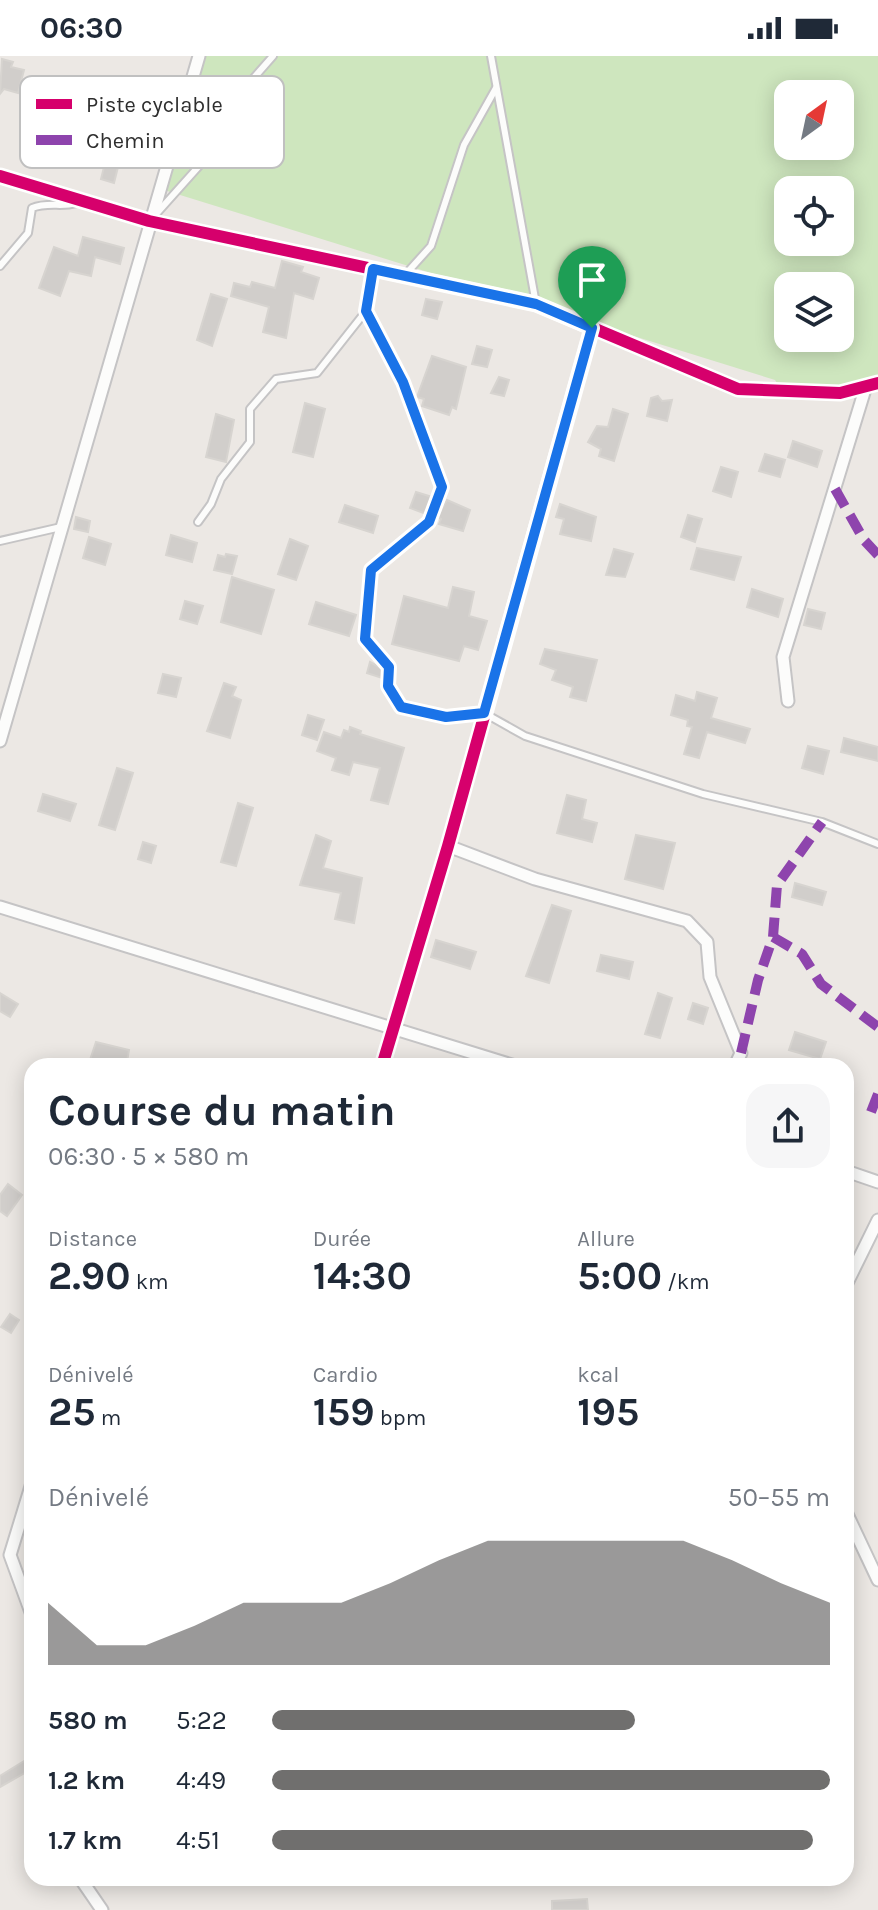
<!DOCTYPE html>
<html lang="fr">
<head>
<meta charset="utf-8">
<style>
  body { margin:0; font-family:Karla,sans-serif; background:#f6f6f7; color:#1f2937; height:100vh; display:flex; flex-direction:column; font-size:30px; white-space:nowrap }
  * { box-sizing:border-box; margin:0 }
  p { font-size:26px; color:#747a83 }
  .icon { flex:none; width:44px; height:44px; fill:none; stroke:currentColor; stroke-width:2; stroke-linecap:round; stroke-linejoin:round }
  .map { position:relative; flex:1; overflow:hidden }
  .details { position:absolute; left:24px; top:1002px; width:830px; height:828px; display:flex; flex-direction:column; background:#fff; border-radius:24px; box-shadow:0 4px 20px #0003 }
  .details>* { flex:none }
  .needle { width:52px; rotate:33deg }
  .controls { position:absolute; left:774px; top:24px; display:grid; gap:16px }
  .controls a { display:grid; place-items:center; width:80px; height:80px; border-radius:16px; background:#fff; box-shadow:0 4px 20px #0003; font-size:40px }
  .pin { position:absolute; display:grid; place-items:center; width:68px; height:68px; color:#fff; margin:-82px -34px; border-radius:50% 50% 50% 0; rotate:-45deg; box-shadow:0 0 8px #0007 }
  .pin .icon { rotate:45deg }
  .round { display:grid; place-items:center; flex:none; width:84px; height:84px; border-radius:24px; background:#f6f6f7 }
  .overview { display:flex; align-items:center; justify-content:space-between; height:136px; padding:0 24px }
  h1 { font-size:44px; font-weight:700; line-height:60px }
  .metrics { display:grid; grid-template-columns:repeat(3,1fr); gap:12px; height:136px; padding:8px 24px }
  .metrics div { display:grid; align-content:center }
  .metrics b { font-size:40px; font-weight:700 }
  .metrics small { font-size:22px; font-weight:400 }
  .metrics p { font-size:22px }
  .chart { height:224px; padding:16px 24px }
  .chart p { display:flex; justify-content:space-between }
  .chart svg { width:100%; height:144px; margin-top:8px; fill:#706f6e; opacity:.7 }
  ul { padding:0 24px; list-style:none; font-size:26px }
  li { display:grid; grid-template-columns:128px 96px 1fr; align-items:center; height:60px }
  li i { height:20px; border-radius:10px; background:#706f6e }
  .status { display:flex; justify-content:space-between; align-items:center; height:56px; padding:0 40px; background:#fff; direction:ltr }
  .status svg { height:22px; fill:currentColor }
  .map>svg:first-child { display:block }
</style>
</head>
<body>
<div class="status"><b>06:30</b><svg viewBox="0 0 49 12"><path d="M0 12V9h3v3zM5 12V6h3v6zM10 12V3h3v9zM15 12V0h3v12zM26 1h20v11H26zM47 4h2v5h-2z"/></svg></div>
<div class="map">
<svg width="878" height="1854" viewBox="0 0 878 1854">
  <rect width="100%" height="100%" fill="#ece8e4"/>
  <!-- green -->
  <path fill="#cee6be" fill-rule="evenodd" d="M193 0H878V327L840 337 782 335 775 324 164 134ZM788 38H840V90H788ZM788 134H840V186H788ZM788 230H840V282H788Z"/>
  <!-- building -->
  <g fill="#d1cecb" stroke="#d7d4d0" stroke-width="2">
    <polygon points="2,3 13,6 11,11 24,14 18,37 4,33 0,38"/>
    <polygon points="105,107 118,111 114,127 101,123"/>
    <polygon points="83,181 124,192 120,208 95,201 91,220 69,215 60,240 39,232 54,191 78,200"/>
    <polygon points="282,205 303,211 301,216 319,222 313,243 294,237 286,282 263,276 269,251 231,240 234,227 250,231 252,226 275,232"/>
    <polygon points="211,238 227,243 212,290 197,284"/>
    <polygon points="426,243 442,246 437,263 422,259"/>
    <polygon points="477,290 492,294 487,311 472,308"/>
    <polygon points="432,300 466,311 456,353 452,351 449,359 422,350 424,343 417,341"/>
    <polygon points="499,321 509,324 504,340 491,337"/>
    <polygon points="658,340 662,345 672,344 667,365 647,360 651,342"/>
    <polygon points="305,347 325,353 313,401 293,396"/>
    <polygon points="613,353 628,358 614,405 599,400 601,393 588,386 597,370 608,371"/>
    <polygon points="216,358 234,364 226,406 206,401"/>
    <polygon points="793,385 822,395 817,411 788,401"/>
    <polygon points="765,398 785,404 780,421 759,415"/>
    <polygon points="721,411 738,416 731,441 713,435"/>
    <polygon points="416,436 432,441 426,458 410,452"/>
    <polygon points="447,444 470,454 463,475 439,468 441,463 437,461"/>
    <polygon points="560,448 596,461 591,485 560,478 564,463 556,461"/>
    <polygon points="345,449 378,460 373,477 339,466"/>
    <polygon points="688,459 702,463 695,486 681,481"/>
    <polygon points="76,461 90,465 88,476 74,473"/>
    <polygon points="171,479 197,487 192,506 166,499"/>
    <polygon points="89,481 111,488 105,509 83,502"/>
    <polygon points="290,483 308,490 296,524 278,518"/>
    <polygon points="697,492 741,501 734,524 691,513"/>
    <polygon points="614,493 633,498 625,521 606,519"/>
    <polygon points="226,498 237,500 232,518 214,514 218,499 225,501"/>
    <polygon points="232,521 274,534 261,578 221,566"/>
    <polygon points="453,531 474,536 469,560 487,565 478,594 464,590 459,605 392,588 404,540 448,552"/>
    <polygon points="752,533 783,543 778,561 747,551"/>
    <polygon points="185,545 203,550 197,568 180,563"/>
    <polygon points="316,546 356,559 349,580 309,568"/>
    <polygon points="808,553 825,557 821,573 804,569"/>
    <polygon points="545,593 597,604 586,645 570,641 573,631 552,624 556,614 540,608"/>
    <polygon points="370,606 383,613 382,622 367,617"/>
    <polygon points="163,618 181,622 176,641 158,637"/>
    <polygon points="224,627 236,631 232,640 241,644 230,682 207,675"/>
    <polygon points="697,636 717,642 711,662 750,673 745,687 707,676 699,702 684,698 692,671 687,670 688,664 671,659 676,639 695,645"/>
    <polygon points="308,659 324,664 317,684 302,679"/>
    <polygon points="350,671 361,675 360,678 404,692 388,748 371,744 380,712 353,706 349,719 332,714 336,702 317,695 324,676 341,682 344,674 349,676"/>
    <polygon points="844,682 878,691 878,705 841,696"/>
    <polygon points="808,690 829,695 823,718 802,712"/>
    <polygon points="117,712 133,717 115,774 99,769"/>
    <polygon points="43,738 76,748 70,765 38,755"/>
    <polygon points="567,739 586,744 582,763 597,767 592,786 557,777"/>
    <polygon points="238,747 253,752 236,810 221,806"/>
    <polygon points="316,779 331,785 323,812 362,822 354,867 335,863 341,837 300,829"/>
    <polygon points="636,779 675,787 663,833 625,823"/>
    <polygon points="143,786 156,790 151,807 138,803"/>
    <polygon points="795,827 826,836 822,849 792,841"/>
    <polygon points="552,849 571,855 549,927 526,920"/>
    <polygon points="436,884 476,896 470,913 431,901"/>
    <polygon points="601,899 633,906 629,923 597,915"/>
    <polygon points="0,937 18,948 10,961 0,955"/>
    <polygon points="658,937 672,942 660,982 645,978"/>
    <polygon points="693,947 708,952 703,968 688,963"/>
    <polygon points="795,976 826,986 820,1003 789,994"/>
    <polygon points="96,986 129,994 127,1006 109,1004 108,1009 90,1004"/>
    <polygon points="8,1128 22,1139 7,1160 0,1155 0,1139"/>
    <polygon points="10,1258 19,1264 11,1277 1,1271"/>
    <polygon points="24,1705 30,1714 0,1731 0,1720"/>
    <polygon points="587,1843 588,1854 552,1854 552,1845"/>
  </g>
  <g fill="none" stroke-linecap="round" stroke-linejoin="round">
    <defs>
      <g id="lane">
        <polyline points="491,0 536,248"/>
        <polyline points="157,157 225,81 251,25 273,0"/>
        <path d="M0 210 28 177 32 152C49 145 65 153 82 145"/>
        <polyline points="373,213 366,255 403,326 442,431 429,466 371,514 365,583 389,611 388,630 401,651 446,661 484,657 525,680 703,738 822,766 878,788"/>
        <polyline points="404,220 431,190 464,89 496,32"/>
        <polyline points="198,466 211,448 221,423 250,386 250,353 276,323 317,317 366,255"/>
        <polyline points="0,485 61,471"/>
      </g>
      <g id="street">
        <polyline points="0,120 149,165 536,248 738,333 840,337 878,327"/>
        <polyline points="788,645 783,601 866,330"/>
        <polyline points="0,685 199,0"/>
        <polyline points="448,790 535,823 687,865 707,886 710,921 741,997 735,1010"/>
        <polyline points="0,851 515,1010"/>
        <polyline points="382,1010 448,790 592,272"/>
        <polyline points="846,1115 878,1126"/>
        <polyline points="846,1229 878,1164"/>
        <polyline points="32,1427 10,1499 32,1559"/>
        <polyline points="846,1456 878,1524"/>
        <polyline points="80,1822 102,1854"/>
      </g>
    </defs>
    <!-- lane casing -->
    <use href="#lane" stroke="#c5c4c5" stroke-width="10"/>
    <!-- street casing -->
    <use href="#street" stroke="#c5c4c5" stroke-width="15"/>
    <!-- lane -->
    <use href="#lane" stroke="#fcfcfb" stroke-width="6"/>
    <!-- street -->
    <use href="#street" stroke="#fcfcfb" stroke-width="11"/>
    <!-- quiet -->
    <g stroke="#8e44ad" stroke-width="10" stroke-dasharray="20 10" stroke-linecap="butt">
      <polyline points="835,433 864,484 878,499"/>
      <polyline points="773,881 802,898 821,928 878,971"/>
      <polyline points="741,997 758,924 773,881 777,829 822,766"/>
      <polyline points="871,1056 878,1038"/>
    </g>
    <defs>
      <g id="cycleway">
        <polyline points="0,120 149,165 536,248 738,333 840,337 878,327"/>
        <polyline points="382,1010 448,790 592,272"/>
      </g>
    </defs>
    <!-- cycleway casing -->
    <use href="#cycleway" stroke="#fff" stroke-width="17"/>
    <!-- cycleway -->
    <use href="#cycleway" stroke="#d6006c" stroke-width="12"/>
  </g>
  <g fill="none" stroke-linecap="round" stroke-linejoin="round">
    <defs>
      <polygon id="route" points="373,213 536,248 592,272 484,657 446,661 401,651 388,630 389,611 365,583 371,514 429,466 442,431 403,326 366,255"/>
    </defs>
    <!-- route casing -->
    <use href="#route" stroke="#fff" stroke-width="16"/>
    <!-- route -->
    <use href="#route" stroke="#1a73e8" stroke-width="10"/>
  </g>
  <!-- legend -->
  <rect x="20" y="20" width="264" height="92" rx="12" fill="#fff" stroke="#c0c0c0" stroke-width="2"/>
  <rect x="36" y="43" width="36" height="10" fill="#d6006c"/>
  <rect x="36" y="79" width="36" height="10" fill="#8e44ad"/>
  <g font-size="22" fill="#2e2e2e">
    <text x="86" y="56">Piste cyclable</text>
    <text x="86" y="92">Chemin</text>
  </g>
</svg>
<div class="controls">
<a><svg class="needle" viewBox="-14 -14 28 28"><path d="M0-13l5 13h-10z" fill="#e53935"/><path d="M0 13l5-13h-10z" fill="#747a83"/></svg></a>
<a><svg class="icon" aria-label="locate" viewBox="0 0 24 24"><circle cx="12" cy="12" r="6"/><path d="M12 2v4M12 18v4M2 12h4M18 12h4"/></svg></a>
<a><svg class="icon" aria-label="layers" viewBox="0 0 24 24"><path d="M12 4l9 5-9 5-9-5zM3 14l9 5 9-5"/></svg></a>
</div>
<div class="pin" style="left:592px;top:272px;background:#1e9e55"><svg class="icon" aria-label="arrive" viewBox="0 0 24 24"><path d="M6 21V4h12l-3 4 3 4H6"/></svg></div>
<section class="details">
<div class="overview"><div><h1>Course du matin</h1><p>06:30 · 5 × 580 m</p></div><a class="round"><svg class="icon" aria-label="share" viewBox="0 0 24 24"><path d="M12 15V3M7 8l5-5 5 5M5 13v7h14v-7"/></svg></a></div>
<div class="metrics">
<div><p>Distance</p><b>2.90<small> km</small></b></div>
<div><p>Durée</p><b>14:30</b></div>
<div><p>Allure</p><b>5:00<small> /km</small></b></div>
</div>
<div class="metrics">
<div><p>Dénivelé</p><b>25<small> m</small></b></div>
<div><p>Cardio</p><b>159<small> bpm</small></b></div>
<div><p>kcal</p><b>195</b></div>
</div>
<div class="chart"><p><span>Dénivelé</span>50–55 m</p>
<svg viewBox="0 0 160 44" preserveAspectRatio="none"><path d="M0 44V25L10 38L20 38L30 32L40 25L50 25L60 25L70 19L80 12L90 6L100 6L110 6L120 6L130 6L140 12L150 19L160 25V44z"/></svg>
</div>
<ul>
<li><b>580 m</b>5:22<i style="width:65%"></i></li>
<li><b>1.2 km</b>4:49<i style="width:100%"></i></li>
<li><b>1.7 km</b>4:51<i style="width:97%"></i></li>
</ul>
</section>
</div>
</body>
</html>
